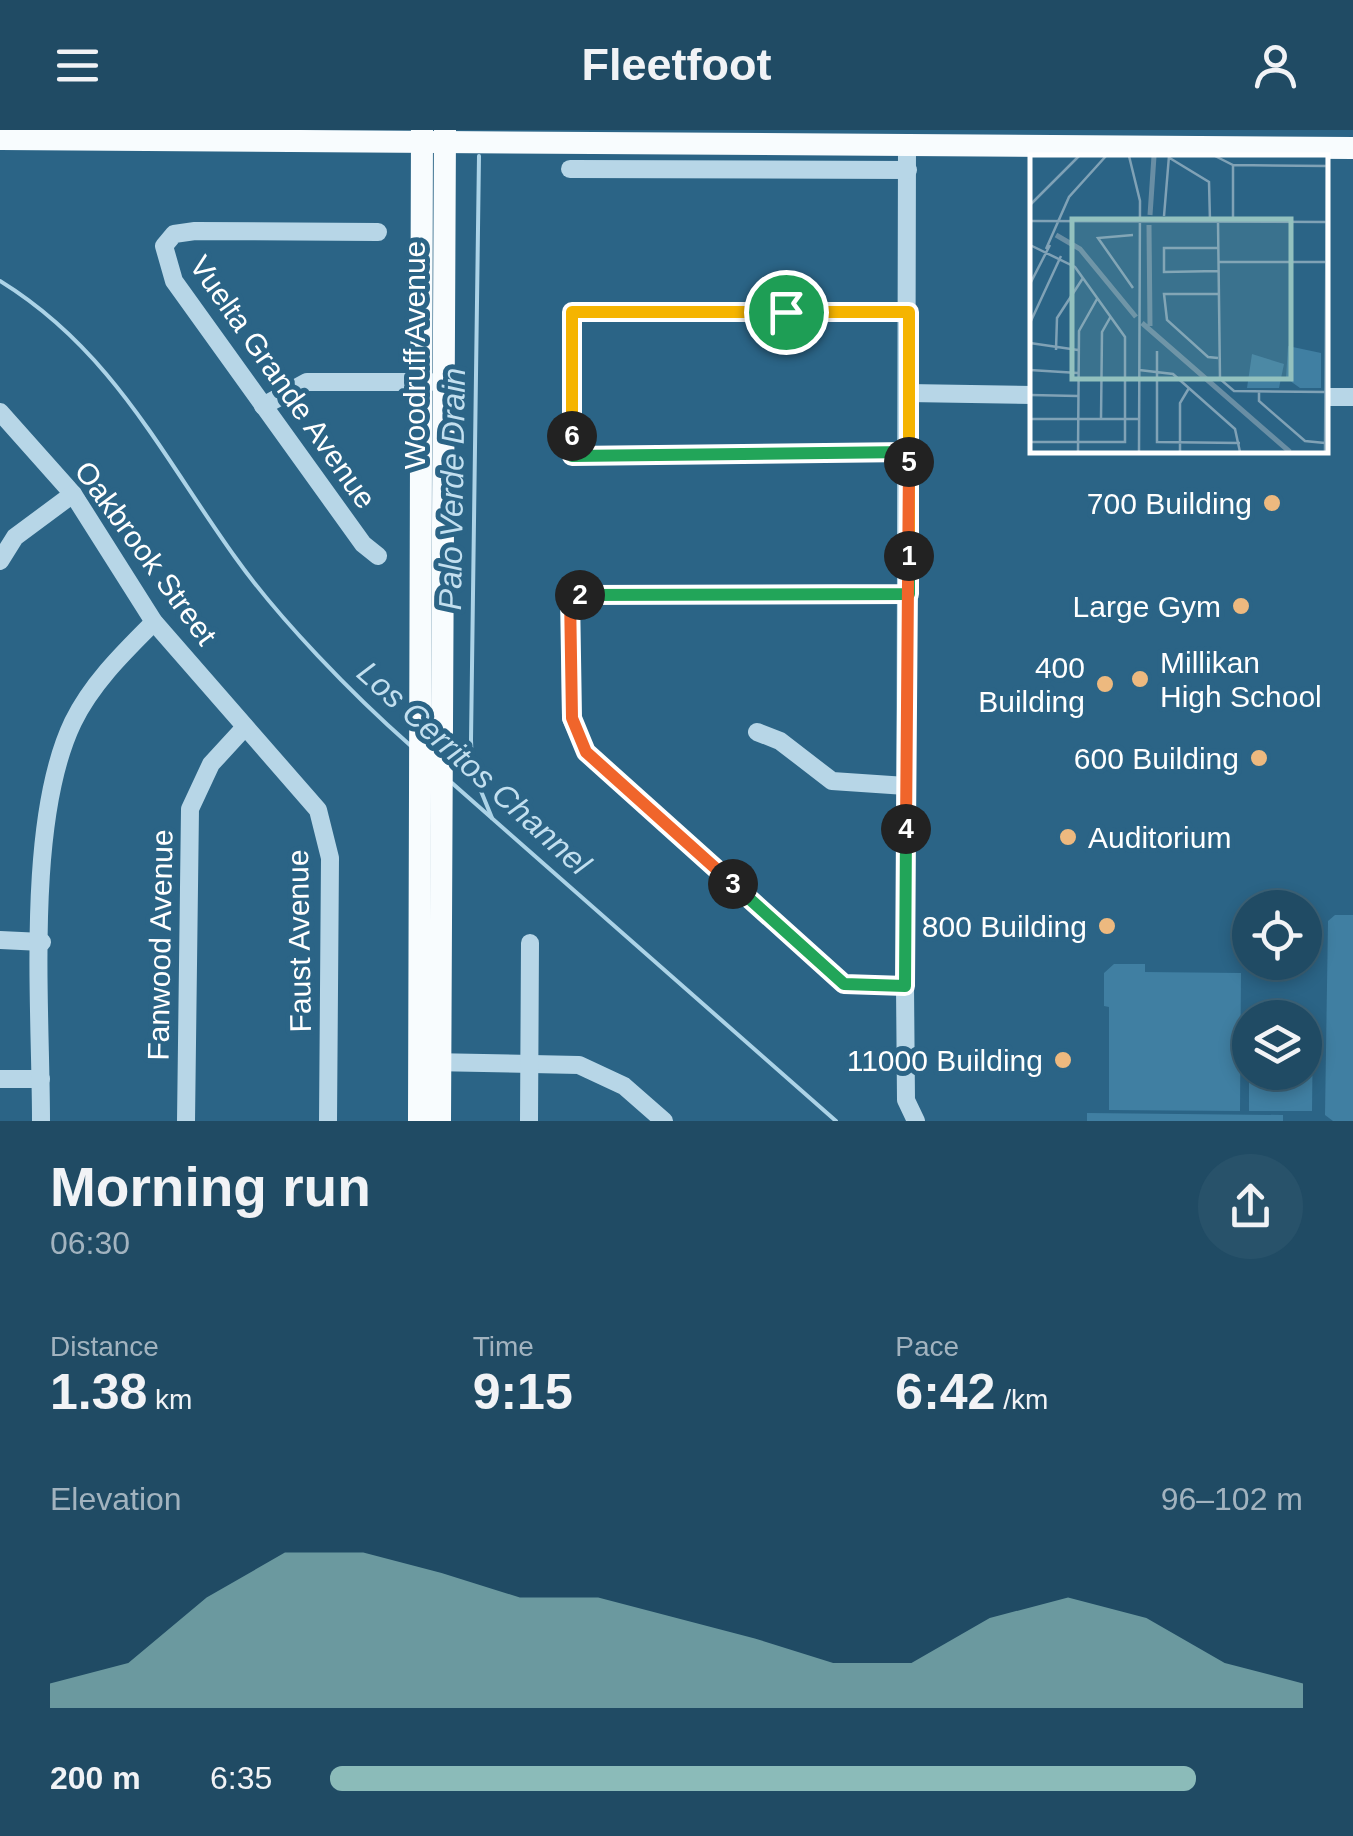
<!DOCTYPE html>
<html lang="en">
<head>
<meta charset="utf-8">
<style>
  body { margin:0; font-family:Helvetica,sans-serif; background:#28526a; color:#f1f3f6; height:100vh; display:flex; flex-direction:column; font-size:38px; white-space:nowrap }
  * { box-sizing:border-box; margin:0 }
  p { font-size:32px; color:#a2b3bf }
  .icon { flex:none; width:55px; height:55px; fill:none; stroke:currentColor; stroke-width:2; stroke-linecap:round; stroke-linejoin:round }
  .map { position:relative; height:991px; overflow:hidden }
  .sheet { display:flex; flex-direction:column; background:#204b64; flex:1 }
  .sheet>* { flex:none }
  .tools { position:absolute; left:1232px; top:760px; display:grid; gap:20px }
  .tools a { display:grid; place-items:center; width:90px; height:90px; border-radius:50%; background:#204b64; box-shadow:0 5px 15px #0003,0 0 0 2px #3d6378; font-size:50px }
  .pin { position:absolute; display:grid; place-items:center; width:85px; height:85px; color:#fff; margin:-42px; border:5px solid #fff; border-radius:50%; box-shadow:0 2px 10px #0007 }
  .km { position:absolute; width:50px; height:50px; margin:-25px; border-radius:50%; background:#222; color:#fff; font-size:28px; line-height:50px; text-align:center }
  .round { display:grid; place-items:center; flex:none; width:105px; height:105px; border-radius:52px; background:#28526a }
  .overview { display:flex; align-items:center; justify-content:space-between; height:170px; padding:0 50px }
  h1 { font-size:55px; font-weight:800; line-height:75px }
  .metrics { display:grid; grid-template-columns:repeat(3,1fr); gap:15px; height:170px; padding:10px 50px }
  .metrics div { display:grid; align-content:center }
  .metrics b { font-size:50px; font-weight:800 }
  .metrics small { font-size:28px; font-weight:400 }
  .metrics p { font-size:28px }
  .chart { height:280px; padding:20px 50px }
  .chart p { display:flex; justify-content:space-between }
  .chart svg { width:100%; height:180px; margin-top:10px; fill:#8bbbb9; opacity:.7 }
  ul { padding:0 50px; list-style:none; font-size:32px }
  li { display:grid; grid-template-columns:160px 120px 1fr; align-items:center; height:75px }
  li i { height:25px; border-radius:12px; background:#8bbbb9 }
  header { display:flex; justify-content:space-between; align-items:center; height:130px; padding:0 50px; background:#204b64; font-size:45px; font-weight:800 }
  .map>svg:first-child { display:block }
</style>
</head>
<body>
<header><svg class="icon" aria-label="menu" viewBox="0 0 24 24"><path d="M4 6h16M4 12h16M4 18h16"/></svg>Fleetfoot<svg class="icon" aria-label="person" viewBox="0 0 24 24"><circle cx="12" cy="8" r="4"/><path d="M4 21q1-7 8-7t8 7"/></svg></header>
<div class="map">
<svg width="1353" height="991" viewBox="0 0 1353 991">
  <rect width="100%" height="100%" fill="#2b6486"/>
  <!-- green -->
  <g fill="#407fa2">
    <polygon points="1335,785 1353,785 1353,991 1333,991 1325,985 1328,791"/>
    <polygon points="1114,834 1145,834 1145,842 1241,843 1240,981 1109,980 1109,877 1104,876 1104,843"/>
    <polygon points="1249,893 1250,942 1305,942 1305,893 1313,893 1312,981 1249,981"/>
    <polygon points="1087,983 1283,985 1283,991 1087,991"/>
  </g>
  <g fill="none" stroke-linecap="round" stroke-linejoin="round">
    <!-- stream -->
    <g stroke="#acd3e7" stroke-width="4">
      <polyline points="479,26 471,610 472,639 492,688"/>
      <path d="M0 151C112 220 161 324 235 427 279 489 353 565 411 616"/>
      <polyline points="452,653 836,991"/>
    </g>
    <!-- minor -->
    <g stroke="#b7d6e7" stroke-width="18">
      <polyline points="907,15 905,856 906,970 916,991"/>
      <polyline points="570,39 908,40"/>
      <polyline points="378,102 195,101 174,104 164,116 174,151 363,414 378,426"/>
      <polyline points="908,263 1033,265"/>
      <polyline points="1326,267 1353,267"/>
      <polyline points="263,276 307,252 431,252"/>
      <polyline points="0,282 73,364 154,492 318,680 330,728 328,991"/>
      <polyline points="909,322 572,326 573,182 909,182"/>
      <polyline points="0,431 15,407 73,364"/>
      <polyline points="757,602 780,611 832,651 906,656"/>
      <polyline points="0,810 42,812"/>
      <polyline points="905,856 844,854 587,623 571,588 570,465 909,465"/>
      <polyline points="430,932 579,935 624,956 664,991"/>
      <polyline points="0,949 41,949"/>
      <path d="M41 991C41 878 25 692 73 592 92 553 124 522 154 492"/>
      <polyline points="186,991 190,679 211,634 245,597"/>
      <polyline points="529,991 530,813"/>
    </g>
    <!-- major -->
    <g stroke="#f8fcfe" stroke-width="22">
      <polyline points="0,9 1353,18"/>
      <polyline points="419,991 422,0"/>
      <polyline points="440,991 445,0"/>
    </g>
  </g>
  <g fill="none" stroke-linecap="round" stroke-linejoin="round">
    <defs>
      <polyline id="split-1" points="786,182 909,182 909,426"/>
      <polyline id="split-2" points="580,465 909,464 909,426"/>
      <polyline id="split-3" points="580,465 570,465 572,588 586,622 733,754"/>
      <polyline id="split-4" points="733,754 844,854 905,856 906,699"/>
      <polyline id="split-5" points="906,699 909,332"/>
      <polyline id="split-6" points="572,306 572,326 909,322 909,332"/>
      <polyline id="split-7" points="572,306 572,182 786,182"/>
    </defs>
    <!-- split-1 casing -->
    <use href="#split-1" stroke="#fff" stroke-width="20"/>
    <!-- split-2 casing -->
    <use href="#split-2" stroke="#fff" stroke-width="20"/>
    <!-- split-3 casing -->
    <use href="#split-3" stroke="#fff" stroke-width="20"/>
    <!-- split-4 casing -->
    <use href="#split-4" stroke="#fff" stroke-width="20"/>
    <!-- split-5 casing -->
    <use href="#split-5" stroke="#fff" stroke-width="20"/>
    <!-- split-6 casing -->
    <use href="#split-6" stroke="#fff" stroke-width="20"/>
    <!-- split-7 casing -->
    <use href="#split-7" stroke="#fff" stroke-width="20"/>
    <!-- split-1 -->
    <use href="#split-1" stroke="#f5b400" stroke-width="12"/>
    <!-- split-2 -->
    <use href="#split-2" stroke="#22a559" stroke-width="12"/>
    <!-- split-3 -->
    <use href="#split-3" stroke="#f0652b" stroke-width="12"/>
    <!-- split-4 -->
    <use href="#split-4" stroke="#22a559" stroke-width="12"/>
    <!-- split-5 -->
    <use href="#split-5" stroke="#f0652b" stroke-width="12"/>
    <!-- split-6 -->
    <use href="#split-6" stroke="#22a559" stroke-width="12"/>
    <!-- split-7 -->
    <use href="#split-7" stroke="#f5b400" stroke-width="12"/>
  </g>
  <!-- markers -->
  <g fill="#edb97f" stroke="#2b6486" stroke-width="4">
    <circle cx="1272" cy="373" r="10"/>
    <circle cx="1241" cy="476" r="10"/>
    <circle cx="1140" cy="549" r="10"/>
    <circle cx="1105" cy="554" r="10"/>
    <circle cx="1259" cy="628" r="10"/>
    <circle cx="1068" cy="707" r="10"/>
    <circle cx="1107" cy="796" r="10"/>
    <circle cx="1063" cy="930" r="10"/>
  </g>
  <g text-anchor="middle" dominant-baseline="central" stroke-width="10" stroke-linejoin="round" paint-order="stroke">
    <!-- street labels -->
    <g font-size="30" fill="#fff" stroke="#2b6486">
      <text transform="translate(414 225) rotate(-90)">Woodruff Avenue</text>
      <text transform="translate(283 252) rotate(55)">Vuelta Grande Avenue</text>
      <text transform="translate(146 423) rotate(54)">Oakbrook Street</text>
      <text transform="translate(299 811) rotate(-91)">Faust Avenue</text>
      <text transform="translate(160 815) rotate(-89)">Fanwood Avenue</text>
    </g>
    <!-- poi labels -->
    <g font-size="30" fill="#fff" stroke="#2b6486" text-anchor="end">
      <text x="1252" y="373">700 Building</text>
      <text x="1221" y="476">Large Gym</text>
      <text x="1160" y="532" text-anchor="start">Millikan<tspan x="1160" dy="34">High School</tspan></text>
      <text x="1085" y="537">400<tspan x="1085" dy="34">Building</tspan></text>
      <text x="1239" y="628">600 Building</text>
      <text x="1088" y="707" text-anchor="start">Auditorium</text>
      <text x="1087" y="796">800 Building</text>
      <text x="1043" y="930">11000 Building</text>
    </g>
    <!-- water labels -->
    <g font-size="32" font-style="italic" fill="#c2dfef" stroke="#2b6486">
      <text transform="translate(452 359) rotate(-89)">Palo Verde Drain</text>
      <text transform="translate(474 638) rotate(42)">Los Cerritos Channel</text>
    </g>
  </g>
  <!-- overview -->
  <g transform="translate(1030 25)">
    <rect width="298" height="298" fill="#2b6486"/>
    <path d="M258 191 291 198V233H270L256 223ZM222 199 254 209 249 233H217Z" fill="#407fa2"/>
    <path fill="none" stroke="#698ea4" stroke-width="5" d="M120 60 124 1M119 70 120 171M26 80 50 94 106 162M112 168 260 297"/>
    <path fill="none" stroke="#80a2b6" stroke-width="2.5" d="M99 1 110 46 109 297M185 1 203 10 298 11M138 2 179 27 180 66M0 50 49 1M134 61 139 1M203 62V10M0 66 298 67M188 66 190 224 204 236 297 237M103 80 68 83 103 133M0 90 45 112 95 182V287H0M16 94 39 42 76 1M189 107H296M189 116 134 117V93H189M0 129 20 90M0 168 31 101M0 188 48 195M26 195 27 163 53 123M127 196V287L210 288M188 203 178 202 137 165 134 139H189M0 215 48 218M109 215 143 219 205 274 210 297M229 237V246L275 286 295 288M0 240 48 241M0 264H110M71 264 72 177 81 161M48 297 49 176 67 144M150 297V248L159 233M295 297 297 1"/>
    <path fill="#93c1be" fill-opacity="0.15" stroke="#93c1be" stroke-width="5" d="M42 64H261V224H42Z"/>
    <rect width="298" height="298" fill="none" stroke="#fff" stroke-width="5"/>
  </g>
</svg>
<div class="tools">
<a><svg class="icon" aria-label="locate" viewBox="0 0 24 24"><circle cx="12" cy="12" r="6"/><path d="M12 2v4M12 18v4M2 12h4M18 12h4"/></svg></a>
<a><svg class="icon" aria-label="layers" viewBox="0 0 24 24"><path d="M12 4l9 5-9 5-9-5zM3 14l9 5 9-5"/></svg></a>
</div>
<div class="pin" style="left:786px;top:182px;background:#1e9e55"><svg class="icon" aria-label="arrive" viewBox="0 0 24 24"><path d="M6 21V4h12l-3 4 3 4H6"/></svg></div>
<b class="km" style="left:909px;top:426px">1</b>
<b class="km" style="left:580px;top:465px">2</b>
<b class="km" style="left:733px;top:754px">3</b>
<b class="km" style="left:906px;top:699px">4</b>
<b class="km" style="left:909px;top:332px">5</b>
<b class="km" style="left:572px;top:306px">6</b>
</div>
<section class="sheet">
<div class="overview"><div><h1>Morning run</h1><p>06:30</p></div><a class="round"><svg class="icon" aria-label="share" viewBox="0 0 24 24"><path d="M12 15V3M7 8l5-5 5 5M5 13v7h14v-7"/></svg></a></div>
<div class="metrics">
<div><p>Distance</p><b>1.38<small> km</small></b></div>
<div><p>Time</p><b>9:15</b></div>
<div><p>Pace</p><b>6:42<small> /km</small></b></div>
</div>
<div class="chart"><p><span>Elevation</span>96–102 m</p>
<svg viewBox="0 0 160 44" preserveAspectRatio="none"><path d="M0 44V38L10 33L20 17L30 6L40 6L50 11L60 17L70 17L80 22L90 27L100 33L110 33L120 22L130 17L140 22L150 33L160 38V44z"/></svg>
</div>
<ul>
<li><b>200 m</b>6:35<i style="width:89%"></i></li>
</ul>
</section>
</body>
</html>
